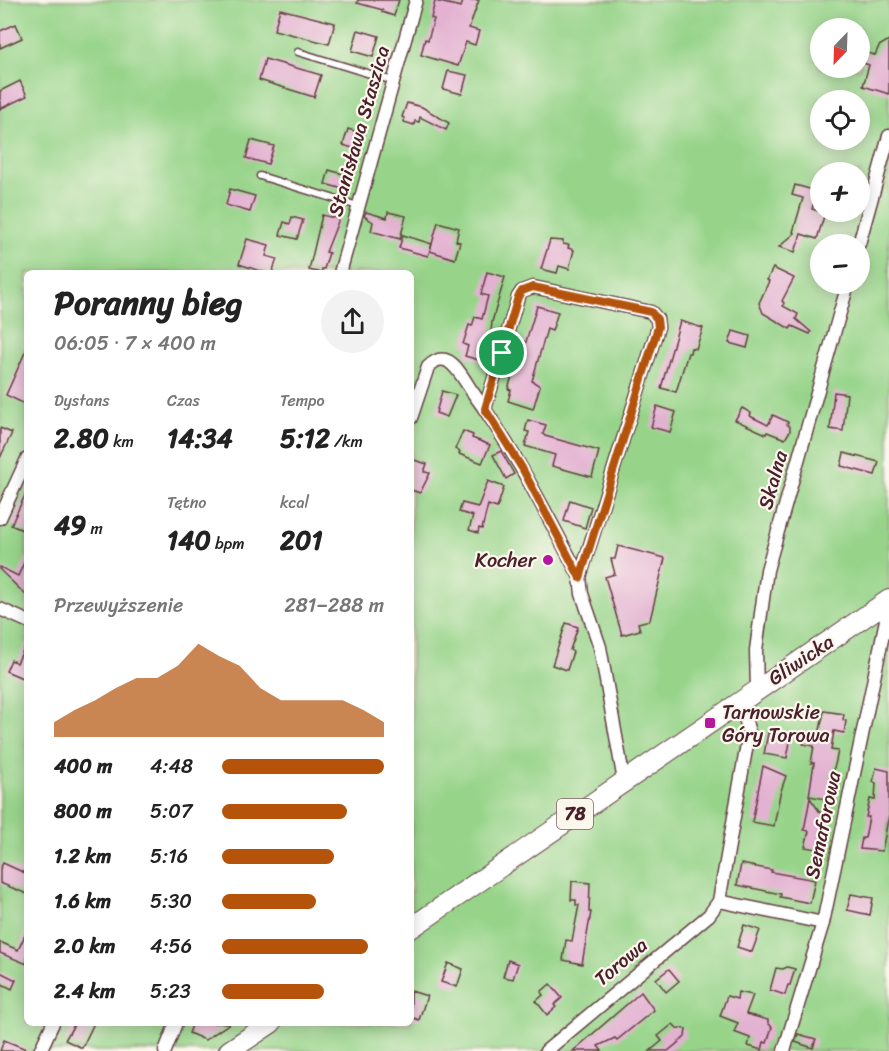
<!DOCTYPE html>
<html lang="pl">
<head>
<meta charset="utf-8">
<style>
  body { margin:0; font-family:Sriracha,sans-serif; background:#f2f2f2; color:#222; height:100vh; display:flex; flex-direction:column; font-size:22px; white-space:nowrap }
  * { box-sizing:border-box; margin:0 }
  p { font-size:20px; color:#767676 }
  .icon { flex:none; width:33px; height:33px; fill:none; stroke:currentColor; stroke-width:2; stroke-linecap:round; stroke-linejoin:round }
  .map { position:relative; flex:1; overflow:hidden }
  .details { position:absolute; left:24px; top:270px; width:390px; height:756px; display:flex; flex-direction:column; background:#fff; border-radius:9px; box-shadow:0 3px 15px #0003 }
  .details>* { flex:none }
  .needle { width:39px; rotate:203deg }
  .controls { position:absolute; left:810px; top:18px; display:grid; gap:12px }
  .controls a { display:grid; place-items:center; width:60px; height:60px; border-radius:50%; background:#fff; box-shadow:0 3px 15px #0003; font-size:30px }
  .pin { position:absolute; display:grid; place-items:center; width:51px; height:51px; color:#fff; margin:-26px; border:3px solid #fff; border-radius:50%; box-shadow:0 2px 6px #0007 }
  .round { display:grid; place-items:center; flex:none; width:63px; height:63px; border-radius:32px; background:#f2f2f2 }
  .summary { display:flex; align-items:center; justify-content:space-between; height:102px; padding:0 30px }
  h1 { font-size:33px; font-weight:700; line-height:45px }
  .metrics { display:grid; grid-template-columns:repeat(3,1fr); gap:9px; height:102px; padding:6px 30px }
  .metrics div { display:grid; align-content:center }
  .metrics b { font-size:26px; font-weight:700 }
  .metrics small { font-size:16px; font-weight:400 }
  .metrics p { font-size:16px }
  .chart { height:168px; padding:12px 30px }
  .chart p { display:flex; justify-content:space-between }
  .chart svg { width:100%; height:108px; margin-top:6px; fill:#b45309; opacity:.7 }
  ul { padding:0 30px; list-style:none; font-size:20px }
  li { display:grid; grid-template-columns:96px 72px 1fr; align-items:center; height:45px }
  li i { height:15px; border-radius:8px; background:#b45309 }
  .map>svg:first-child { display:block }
</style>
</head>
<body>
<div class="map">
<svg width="889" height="1051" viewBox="0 0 889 1051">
  <rect width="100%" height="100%" fill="#fbf7ec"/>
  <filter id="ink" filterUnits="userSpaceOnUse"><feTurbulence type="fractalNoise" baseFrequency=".0167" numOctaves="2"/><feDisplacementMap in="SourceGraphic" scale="12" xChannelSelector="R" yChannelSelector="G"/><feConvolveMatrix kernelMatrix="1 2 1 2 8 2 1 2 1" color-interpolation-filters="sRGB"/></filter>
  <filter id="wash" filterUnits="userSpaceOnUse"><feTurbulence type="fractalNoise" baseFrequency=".008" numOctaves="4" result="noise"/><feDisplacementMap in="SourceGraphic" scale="24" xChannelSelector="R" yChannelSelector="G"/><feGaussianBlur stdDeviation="1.35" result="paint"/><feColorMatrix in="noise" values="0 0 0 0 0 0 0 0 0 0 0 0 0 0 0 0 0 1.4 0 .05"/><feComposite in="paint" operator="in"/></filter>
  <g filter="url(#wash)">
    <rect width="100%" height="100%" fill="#f6e5ce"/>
    <!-- green -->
    <path fill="#97d48a" stroke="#707a5a" stroke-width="1.5" fill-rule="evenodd" d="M0 0H889V1051H0ZM820 28H860V68H820ZM820 100H860V140H820ZM820 172H860V212H820ZM820 244H860V284H820ZM27 273H411V1023H27Z"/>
    <g id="blocks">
      <!-- building -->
      <g fill="#e3b1d1">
        <polygon points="358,0 399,0 394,16 382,12 383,10 357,3"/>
        <polygon points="466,0 479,0 469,28 479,31 475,45 466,42 458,66 421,55 425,39 428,40 434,19 431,18 435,1 461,7 463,1"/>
        <polygon points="280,9 335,23 329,44 274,30"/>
        <polygon points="16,24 22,38 0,48 0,31"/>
        <polygon points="358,30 379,36 373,57 352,51"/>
        <polygon points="889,40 889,94 863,86 869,65 863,63 867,53 875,55 879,46"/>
        <polygon points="265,59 321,75 314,97 259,80"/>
        <polygon points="448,71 467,75 462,94 443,89"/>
        <polygon points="20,81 27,96 0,109 0,91"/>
        <polygon points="407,103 422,107 449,123 446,130 420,117 419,122 415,121 414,125 404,122 404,118 402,117"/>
        <polygon points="348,129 364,134 359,150 343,145"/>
        <polygon points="251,140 274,146 268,164 246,158"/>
        <polygon points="329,170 350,176 347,190 325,184"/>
        <polygon points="795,185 817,191 812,209 825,213 817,239 801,234 795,252 779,247 795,233 793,232 803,198 792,195"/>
        <polygon points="230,189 255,196 250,212 226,205"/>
        <polygon points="366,212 387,218 388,212 406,216 400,239 371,231 373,222 364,216"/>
        <polygon points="322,215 339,219 326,252 329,253 324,269 322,269 321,273 309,270"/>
        <polygon points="292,217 303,220 297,239 280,235 284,222 290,224"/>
        <polygon points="438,222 459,228 456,241 460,242 455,259 430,251"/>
        <polygon points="403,235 432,244 428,256 399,248"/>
        <polygon points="247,239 269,245 266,256 277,259 272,273 266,273 239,264"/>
        <polygon points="550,240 563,241 563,244 569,245 568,248 574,250 569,269 559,266 557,273 541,269"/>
        <polygon points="773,268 794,278 782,301 784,303 783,306 798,314 796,319 811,332 810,334 792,326 790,329 763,313 759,303 769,281 767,280"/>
        <polygon points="487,272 505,277 492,322 491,331 493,332 482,361 465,356 468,346 463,344 469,325 472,326 475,317 482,319 488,296 481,294"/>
        <polygon points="537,306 558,312 552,331 547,329 532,381 540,386 533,409 508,401 511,390 508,389 513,373 516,374"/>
        <polygon points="680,321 703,328 696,349 691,348 690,353 688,353 676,392 661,388"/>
        <polygon points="733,331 750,336 747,348 729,343"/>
        <polygon points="27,348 27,405 6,395"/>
        <polygon points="442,391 456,395 447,417 436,413"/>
        <polygon points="834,392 847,394 843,431 830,429"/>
        <polygon points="657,406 676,412 670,432 651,427"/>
        <polygon points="742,408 751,413 750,416 768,425 773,415 788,422 787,424 790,427 790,431 785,439 767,432 766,434 735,420"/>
        <polygon points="528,420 546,425 543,434 545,436 599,451 592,477 552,466 555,455 525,446 529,432 525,431"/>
        <polygon points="0,428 12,433 0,458"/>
        <polygon points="463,431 473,435 472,438 490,445 482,463 459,454 460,452 455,449"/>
        <polygon points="501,451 514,474 506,479 493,455"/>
        <polygon points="844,453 879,462 875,475 841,466"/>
        <polygon points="411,459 427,464 424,472 430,473 420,493 411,490"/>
        <polygon points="488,481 504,487 497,508 488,505 482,529 479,528 478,533 469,530 473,516 459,512 462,503 478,507"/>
        <polygon points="27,491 27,532 11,525"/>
        <polygon points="570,500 591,507 585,528 564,521"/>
        <polygon points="618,546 665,558 650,620 638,623 640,630 622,635 605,577 615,574 611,559 615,559"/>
        <polygon points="27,556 27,596 0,570 0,567 18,576"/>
        <polygon points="566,623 578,627 570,650 573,652 567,670 552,665"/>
        <polygon points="27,642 27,680 6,671 11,660 17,663"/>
        <polygon points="824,711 844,714 843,720 846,721 844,733 834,731 831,750 838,751 835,765 829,779 834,783 831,800 809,796 814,763 811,763 814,746 803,744 805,732 819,735"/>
        <polygon points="768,733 791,737 787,758 764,754"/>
        <polygon points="763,766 786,776 780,794 774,826 752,822"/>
        <polygon points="876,768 889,771 889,815 882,851 860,849 862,838 865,838 869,817 866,817 870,799 875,800 876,783 873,782"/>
        <polygon points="810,798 824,818 820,840 823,841 822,850 805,847 809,831 804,830"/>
        <polygon points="3,863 27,874 27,894 0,883 0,869"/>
        <polygon points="741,864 772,870 771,872 815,880 810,903 780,897 781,894 737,885"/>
        <polygon points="572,881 590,883 589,912 591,912 582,964 563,960 566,940 572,941 579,905 576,905 576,900 571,900"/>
        <polygon points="851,894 873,898 870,915 847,910"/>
        <polygon points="744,925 760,930 752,952 737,947"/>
        <polygon points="27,931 27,964 0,953 0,942 18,950"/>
        <polygon points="508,960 518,964 513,979 503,977"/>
        <polygon points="448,963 463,969 457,987 441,982"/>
        <polygon points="787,967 795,969 790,985 788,985 785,995 770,990 776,968 783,969"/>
        <polygon points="669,969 679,981 666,992 656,979"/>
        <polygon points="0,972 16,980 12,989 0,983"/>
        <polygon points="550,984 562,998 554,1005 556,1007 547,1015 536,1001 543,995 541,992"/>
        <polygon points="411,991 427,996 419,1020 411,1017"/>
        <polygon points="641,992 654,1010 617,1040 615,1038 598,1046 602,1051 573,1051"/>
        <polygon points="738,992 753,995 746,1014 768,1020 768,1023 772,1027 767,1043 764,1042 762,1050 748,1046 750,1038 734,1032 738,1023 720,1016 727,996 737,999"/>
        <polygon points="75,1023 94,1023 82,1048 65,1040"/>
        <polygon points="193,1023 230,1023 205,1040 189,1033"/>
        <polygon points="673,1024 677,1028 686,1029 685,1037 668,1051 650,1051 662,1041 658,1036"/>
        <polygon points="798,1034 816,1039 813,1048 795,1042"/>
        <polygon points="4,1040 31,1051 0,1051"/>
      </g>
    </g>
  </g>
  <g filter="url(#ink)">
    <use href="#blocks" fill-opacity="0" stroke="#643d43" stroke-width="1.5"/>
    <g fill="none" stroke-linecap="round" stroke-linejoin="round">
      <defs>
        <g id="service">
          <polyline points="298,52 393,81"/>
          <polyline points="260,176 358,206"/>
        </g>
        <g id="minor">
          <polyline points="859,244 889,136"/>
          <polyline points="340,273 416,0"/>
          <polyline points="485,409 518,297 522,291 533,287 651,312 657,319 658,327 580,577"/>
          <path d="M411 418 428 367C434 361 440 357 448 361 458 367 465 381 471 390 514 448 546 514 580 577L582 594 600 647 624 781"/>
          <polyline points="0,518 27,459"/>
          <polyline points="0,609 27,621"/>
          <polyline points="757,690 756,650 767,570 848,284"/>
          <polyline points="719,901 823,923"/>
          <polyline points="40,1051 53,1023"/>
          <polyline points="165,1051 176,1023"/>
          <polyline points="546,1051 709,915 719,901 749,733 741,702"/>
          <polyline points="784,1051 823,923 886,620 883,604"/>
        </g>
        <g id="primary">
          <polyline points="411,928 889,600"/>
          <polyline points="229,1051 271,1023"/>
        </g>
      </defs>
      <!-- service casing -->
      <use href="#service" stroke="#643d43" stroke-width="9"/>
      <!-- minor casing -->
      <use href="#minor" stroke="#643d43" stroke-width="15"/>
      <!-- primary casing -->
      <use href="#primary" stroke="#643d43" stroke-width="22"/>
      <!-- service -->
      <use href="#service" stroke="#fff" stroke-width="6"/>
      <!-- minor -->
      <use href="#minor" stroke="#fff" stroke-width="12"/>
      <!-- primary -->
      <use href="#primary" stroke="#fff" stroke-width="20"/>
    </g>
  </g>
  <g fill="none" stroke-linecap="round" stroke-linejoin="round" filter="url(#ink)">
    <defs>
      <polygon id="route" points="533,287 651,312 657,319 658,327 580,578 522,468 485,409 518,297 522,291"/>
    </defs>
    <!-- route casing -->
    <use href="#route" stroke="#fff" stroke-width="12"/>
    <!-- route -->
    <use href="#route" stroke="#b45309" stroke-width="8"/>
  </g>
  <!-- markers -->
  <g fill="#b5179e" stroke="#fbf7ec" stroke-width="2">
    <circle cx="548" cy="560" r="6"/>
    <rect x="704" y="717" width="12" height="12" rx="3"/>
  </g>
  <g text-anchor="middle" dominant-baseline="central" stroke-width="4.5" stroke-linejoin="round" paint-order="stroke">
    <!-- shield labels -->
    <rect fill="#fbf7ec" stroke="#7f6065" stroke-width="1.5" x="557" y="799" width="36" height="30" rx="4.5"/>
    <g font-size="18" font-weight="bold" fill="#4a1f2b">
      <text x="575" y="814">78</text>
    </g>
    <!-- street labels -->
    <g font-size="20" fill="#4a1f2b" stroke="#fbf7ec">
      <text transform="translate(359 131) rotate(-74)">Stanisława Staszica</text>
      <text transform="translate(773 480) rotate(-74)">Skalna</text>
      <text transform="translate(801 660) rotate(-34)">Gliwicka</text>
      <text transform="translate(823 825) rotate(-78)">Semaforowa</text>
      <text transform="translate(621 962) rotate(-40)">Torowa</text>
    </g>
    <!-- poi labels -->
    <g font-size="20" fill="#4a1f2b" stroke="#fbf7ec" text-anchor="end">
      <text x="536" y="560">Kocher</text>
      <text x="722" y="712" text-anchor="start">Tarnowskie<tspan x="722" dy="23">Góry Torowa</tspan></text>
    </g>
  </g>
</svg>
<div class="controls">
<a><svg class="needle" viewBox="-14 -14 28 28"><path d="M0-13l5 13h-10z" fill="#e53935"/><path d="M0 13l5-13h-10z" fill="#767676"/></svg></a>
<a><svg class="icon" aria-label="locate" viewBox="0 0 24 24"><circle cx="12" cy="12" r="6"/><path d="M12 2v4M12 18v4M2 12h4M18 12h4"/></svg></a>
<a>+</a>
<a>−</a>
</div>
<div class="pin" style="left:502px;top:353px;background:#1e9e55"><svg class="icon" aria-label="arrive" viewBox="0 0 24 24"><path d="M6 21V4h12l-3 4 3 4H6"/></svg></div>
<section class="details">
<div class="summary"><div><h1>Poranny bieg</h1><p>06:05 · 7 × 400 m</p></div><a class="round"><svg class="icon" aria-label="share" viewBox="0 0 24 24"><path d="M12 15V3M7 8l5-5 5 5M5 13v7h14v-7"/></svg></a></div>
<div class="metrics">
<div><p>Dystans</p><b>2.80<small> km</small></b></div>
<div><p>Czas</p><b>14:34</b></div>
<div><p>Tempo</p><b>5:12<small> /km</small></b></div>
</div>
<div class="metrics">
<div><b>49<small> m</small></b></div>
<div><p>Tętno</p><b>140<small> bpm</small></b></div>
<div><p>kcal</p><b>201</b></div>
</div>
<div class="chart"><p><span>Przewyższenie</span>281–288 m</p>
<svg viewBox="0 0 160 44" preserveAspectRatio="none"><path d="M0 44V38L10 33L20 29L30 24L40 20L50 20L60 15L70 6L80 11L90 15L100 24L110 29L120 29L130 29L140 29L150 33L160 38V44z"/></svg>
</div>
<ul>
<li><b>400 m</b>4:48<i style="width:100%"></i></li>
<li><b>800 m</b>5:07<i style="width:77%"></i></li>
<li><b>1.2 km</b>5:16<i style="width:69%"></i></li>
<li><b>1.6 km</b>5:30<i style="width:58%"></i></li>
<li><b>2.0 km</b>4:56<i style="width:90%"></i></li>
<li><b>2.4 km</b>5:23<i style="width:63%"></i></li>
</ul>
</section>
</div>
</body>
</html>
